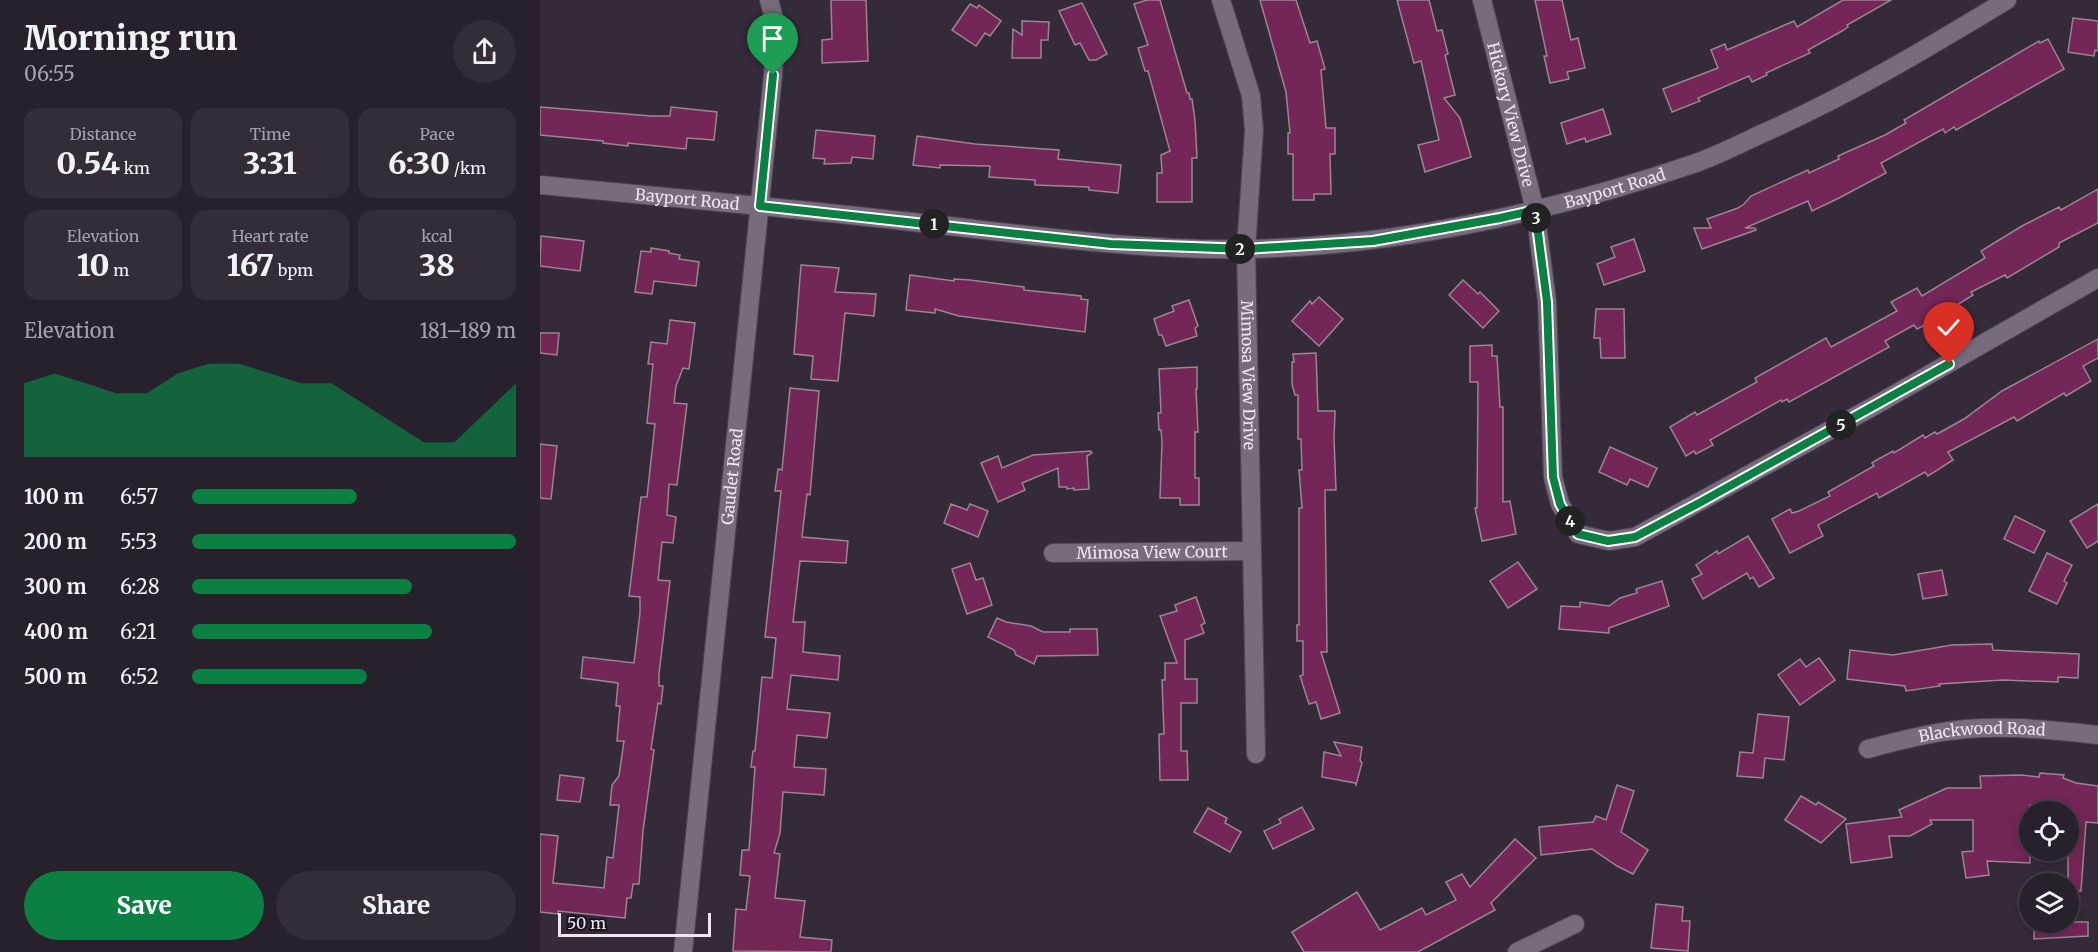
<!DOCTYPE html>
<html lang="en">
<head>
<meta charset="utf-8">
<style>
  body { margin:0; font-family:Merriweather,serif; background:#342d38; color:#f1f3f6; height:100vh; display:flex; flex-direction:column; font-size:22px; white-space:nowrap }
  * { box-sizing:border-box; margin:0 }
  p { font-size:20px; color:#a5a3a9 }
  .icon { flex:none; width:33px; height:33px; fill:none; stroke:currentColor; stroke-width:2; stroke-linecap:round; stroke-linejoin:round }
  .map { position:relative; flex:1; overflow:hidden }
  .side { display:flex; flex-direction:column; background:#28202c; width:540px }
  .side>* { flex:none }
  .controls { position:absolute; left:1479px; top:801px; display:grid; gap:12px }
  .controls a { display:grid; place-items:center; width:60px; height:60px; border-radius:50%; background:#28202c; box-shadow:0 3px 15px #0003,0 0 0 2px #443e48; font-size:30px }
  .scale { position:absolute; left:18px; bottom:15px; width:153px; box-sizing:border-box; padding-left:6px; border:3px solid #ede6f1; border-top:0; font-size:16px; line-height:21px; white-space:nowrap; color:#ede6f1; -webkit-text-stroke:4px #1a151c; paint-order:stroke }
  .pin { position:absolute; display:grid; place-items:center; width:51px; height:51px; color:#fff; margin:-62px -26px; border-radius:50% 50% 50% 0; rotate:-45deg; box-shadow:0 0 6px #0007 }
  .pin .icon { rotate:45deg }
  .km { position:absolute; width:30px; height:30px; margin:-15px; border-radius:50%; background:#222; color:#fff; font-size:16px; line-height:30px; text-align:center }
  .round { display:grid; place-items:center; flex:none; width:63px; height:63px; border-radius:32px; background:#342d38 }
  .headline { display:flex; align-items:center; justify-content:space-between; height:102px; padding:0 24px }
  h1 { font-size:33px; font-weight:800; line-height:45px }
  .figures { display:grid; grid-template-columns:repeat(3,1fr); gap:9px; height:102px; padding:6px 24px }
  .figures div { display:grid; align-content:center; border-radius:15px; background:#342d38; text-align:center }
  .figures b { font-size:30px; font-weight:800 }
  .figures small { font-size:16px; font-weight:400 }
  .figures p { font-size:16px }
  .chart { height:168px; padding:12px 24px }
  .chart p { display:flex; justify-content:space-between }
  .chart svg { width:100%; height:108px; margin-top:6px; fill:#0b8043; opacity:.7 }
  .cta { display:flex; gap:12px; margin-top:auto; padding:12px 24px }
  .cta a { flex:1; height:69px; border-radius:36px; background:#0b8043; color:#fff; font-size:24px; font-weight:800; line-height:69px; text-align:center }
  .cta a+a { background:#342d38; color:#f1f3f6 }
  ul { padding:0 24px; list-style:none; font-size:20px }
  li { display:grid; grid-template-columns:96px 72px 1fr; align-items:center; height:45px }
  li i { height:15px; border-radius:8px; background:#0b8043 }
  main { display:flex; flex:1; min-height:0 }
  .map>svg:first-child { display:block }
</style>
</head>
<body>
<main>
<section class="side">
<div class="headline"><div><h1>Morning run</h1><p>06:55</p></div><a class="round"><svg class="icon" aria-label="share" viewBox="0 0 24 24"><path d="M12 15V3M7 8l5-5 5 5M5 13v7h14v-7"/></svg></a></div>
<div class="figures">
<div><p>Distance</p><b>0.54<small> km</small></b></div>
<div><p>Time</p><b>3:31</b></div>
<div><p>Pace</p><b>6:30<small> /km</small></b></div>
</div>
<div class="figures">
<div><p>Elevation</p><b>10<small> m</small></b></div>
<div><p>Heart rate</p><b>167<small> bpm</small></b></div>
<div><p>kcal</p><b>38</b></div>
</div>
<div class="chart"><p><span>Elevation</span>181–189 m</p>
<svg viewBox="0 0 160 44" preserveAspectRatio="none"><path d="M0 44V14L10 10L20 14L30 18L40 18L50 10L60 6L70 6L80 10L90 14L100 14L110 22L120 30L130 38L140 38L150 26L160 14V44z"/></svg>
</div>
<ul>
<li><b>100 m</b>6:57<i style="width:51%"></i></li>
<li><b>200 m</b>5:53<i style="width:100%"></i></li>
<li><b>300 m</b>6:28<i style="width:68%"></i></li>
<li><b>400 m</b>6:21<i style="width:74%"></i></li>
<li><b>500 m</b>6:52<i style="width:54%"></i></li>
</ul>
<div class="cta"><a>Save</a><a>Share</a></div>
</section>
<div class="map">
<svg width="1558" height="952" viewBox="0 0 1558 952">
  <rect width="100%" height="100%" fill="#352a3a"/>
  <!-- building -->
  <g fill="#742656" stroke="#9b8590" stroke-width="1.5">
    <polygon points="291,0 326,0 328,61 282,63 282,40 292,39"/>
    <polygon points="607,0 620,0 647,93 649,93 650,99 652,99 655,120 657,158 652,158 652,202 617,202 617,173 622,173 621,155 630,151 608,71 605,71 598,48 608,45 594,4"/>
    <polygon points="720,0 756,0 770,43 777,41 785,69 781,70 786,128 795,128 795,154 790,154 791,194 774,194 774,200 753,200 753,154 748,154 748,133 750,133 746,92"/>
    <polygon points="857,0 889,0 897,31 902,30 908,54 905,55 915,95 904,98 920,118 931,157 885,172 878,145 899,140 881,61 874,63"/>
    <polygon points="995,0 1022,0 1031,40 1038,38 1045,68 1027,72 1029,79 1010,83 1004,56 1007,56"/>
    <polygon points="1303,0 1351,0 1307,25 1308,27 1302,31 1268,50 1270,53 1226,73 1227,75 1212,82 1209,76 1158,98 1160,101 1132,112 1123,89 1178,68 1171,50 1185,44 1187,50 1254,21 1257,27"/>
    <polygon points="542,3 567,54 556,60 549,60 540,43 535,45 519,11"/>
    <polygon points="430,4 437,8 439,5 461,21 450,36 445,33 436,46 412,30"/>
    <polygon points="1533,18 1558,21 1558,51 1555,50 1554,56 1528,52"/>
    <polygon points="482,21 509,22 508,40 501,40 501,58 472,58 473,29 482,35"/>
    <polygon points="1508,39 1524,69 1416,130 1414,127 1405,133 1403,129 1341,163 1346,173 1299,198 1272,211 1268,201 1205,228 1215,228 1216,230 1162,249 1154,228 1171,228 1167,219 1198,208 1204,204 1211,196 1268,170 1269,173 1299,159 1298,156 1345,135 1366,123 1364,120 1499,41 1500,43"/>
    <polygon points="0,107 111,116 130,116 131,107 177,112 174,140 147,138 146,149 88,143 88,146 63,143 63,141 0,135"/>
    <polygon points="1063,109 1071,134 1046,142 1045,138 1027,144 1021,123"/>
    <polygon points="276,130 335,136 333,159 312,157 311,163 284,164 285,159 273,158"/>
    <polygon points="377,136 435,144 519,150 518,159 581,165 578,193 549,190 549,187 495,185 495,180 449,177 450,166 400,165 400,168 373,165"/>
    <polygon points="1558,189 1558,223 1519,243 1519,247 1467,278 1465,275 1431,292 1433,295 1385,325 1377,329 1374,325 1345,341 1349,347 1249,402 1247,399 1242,402 1241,400 1170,440 1173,445 1156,454 1154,451 1146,456 1130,427 1155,412 1157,415 1217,382 1215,378 1286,338 1291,347 1315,334 1357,311 1351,302 1377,288 1382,296 1445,258 1441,251 1482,226 1519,207 1521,210"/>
    <polygon points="1,236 44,241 40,271 0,266"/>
    <polygon points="1094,239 1105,271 1064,285 1057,264 1075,257 1071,247"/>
    <polygon points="111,248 129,251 129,253 140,255 139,259 159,262 156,286 114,281 112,294 95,292 101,251 111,252"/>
    <polygon points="261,265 299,268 295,292 336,294 334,316 305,313 298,381 271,379 273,356 254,354"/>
    <polygon points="370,275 414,281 414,279 430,280 484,287 484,290 541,296 541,299 548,300 545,332 419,316 395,309 395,313 366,310"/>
    <polygon points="923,280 938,294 940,292 959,311 943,328 909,295"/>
    <polygon points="779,297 803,319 779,346 752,321 770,301 772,304"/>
    <polygon points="649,300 658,326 655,328 657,336 626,346 622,335 619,335 614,319 634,311 632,306"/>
    <polygon points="1056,309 1084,309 1085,358 1061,358 1060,338 1054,338"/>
    <polygon points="130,320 155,323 149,369 143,368 136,386 134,403 147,404 137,485 129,484 127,515 136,517 133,543 122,542 118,580 130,581 119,674 119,686 123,686 121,704 118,703 111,749 114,750 103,831 99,884 93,884 91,898 87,898 85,918 18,911 18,914 0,912 0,834 18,836 13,883 64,888 67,857 73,858 79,805 70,805 72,785 79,776 84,741 77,741 80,706 76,706 78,683 41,678 43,657 94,663 100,613 100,597 89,596 101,497 107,497 115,424 107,423 113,364 108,364 111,342 127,344"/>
    <polygon points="0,333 19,333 17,355 0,353"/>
    <polygon points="1558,339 1558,358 1543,366 1551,381 1526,396 1524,393 1477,421 1474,417 1408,452 1413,460 1388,476 1385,472 1339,498 1337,493 1278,525 1283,536 1250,553 1232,519 1250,509 1252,513 1259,511 1290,496 1288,492 1334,466 1332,463 1335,461 1353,451 1354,453 1383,435 1385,438 1395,432 1397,434 1424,419 1462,391"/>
    <polygon points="952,345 952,356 957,356 960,407 963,407 963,502 970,501 976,534 942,541 935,508 937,508 938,382 930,382 930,346"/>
    <polygon points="776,353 778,411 795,411 794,439 796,490 785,490 787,652 781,652 800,713 781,719 776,702 769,704 760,676 763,675 763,641 757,641 757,625 759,625 759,508 762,508 759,470 762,470 761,439 758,439 758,395 755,395 752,384 752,362 754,362 753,354"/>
    <polygon points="657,367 657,389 656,389 658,432 655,432 655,478 659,478 659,505 640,505 640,498 620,498 622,442 621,430 619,430 618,413 621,413 619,369"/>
    <polygon points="250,388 279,391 270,495 267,494 262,537 308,541 306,563 260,561 253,622 265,622 263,652 300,656 298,680 251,675 247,709 290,713 287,738 257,735 254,767 286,769 284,795 243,792 240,833 234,853 240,854 235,898 265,901 260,937 292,940 291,952 193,951 196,909 206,910 210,876 200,875 202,850 209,850 215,767 211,767 213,751 215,751 222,677 232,678 236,638 225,637 241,491 235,491 237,477 238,469 242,470"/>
    <polygon points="0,444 17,446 11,499 0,498"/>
    <polygon points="1070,447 1117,468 1108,487 1090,479 1087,485 1059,472"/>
    <polygon points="551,451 552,453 547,456 549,489 534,490 534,488 527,489 527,487 519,487 518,468 482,483 485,490 458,502 441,463 458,456 462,468 493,455"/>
    <polygon points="411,504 427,510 430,504 448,511 438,537 404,523"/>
    <polygon points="1558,504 1558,541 1547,548 1530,521"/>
    <polygon points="1475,516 1505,531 1494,553 1464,539"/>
    <polygon points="1208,536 1234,578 1219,587 1213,577 1210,579 1207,573 1163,599 1152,579 1162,574 1156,565 1177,551 1178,554"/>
    <polygon points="1507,553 1532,565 1524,581 1527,583 1517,604 1489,591"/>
    <polygon points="978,562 997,589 968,608 950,581"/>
    <polygon points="430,563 436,580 443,578 452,605 427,614 412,569"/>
    <polygon points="1402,570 1407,595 1383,599 1378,574"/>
    <polygon points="1122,581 1129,606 1069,628 1069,633 1019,629 1021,606 1040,607 1040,602 1069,606 1080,598 1097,593 1096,589"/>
    <polygon points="656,597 665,623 661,625 664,633 645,640 645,679 657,679 657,703 641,703 641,751 647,751 648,780 620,780 619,734 624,734 622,680 625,680 625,663 637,663 620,616 637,611 635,605"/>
    <polygon points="457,618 466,622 491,626 503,632 530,632 530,629 557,629 558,655 497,656 494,664 476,655 474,650 448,637"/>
    <polygon points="1452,644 1453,650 1539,654 1538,678 1518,677 1518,682 1463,680 1399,684 1400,686 1366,691 1365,686 1307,679 1310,650 1353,655 1412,645"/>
    <polygon points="1279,658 1295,680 1260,705 1238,675 1260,659 1266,667"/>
    <polygon points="1218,714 1249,717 1244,760 1225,758 1223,778 1197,776 1200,752 1213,753"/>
    <polygon points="794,742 822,747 820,760 822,763 816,785 815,783 782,777 784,752 801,756"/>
    <polygon points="1500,773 1524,775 1523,778 1536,783 1558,786 1558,823 1546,822 1541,891 1528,890 1528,807 1490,805 1490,863 1447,861 1449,875 1426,878 1422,852 1433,851 1433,820 1390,820 1392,824 1370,836 1349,836 1352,857 1311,863 1306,824 1362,817 1359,810 1407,788 1441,788 1440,776 1482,775 1499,777"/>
    <polygon points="20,775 44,778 40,802 17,800"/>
    <polygon points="1077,785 1094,791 1081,832 1108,850 1093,874 1077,866 1052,849 1001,855 999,827 1053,822 1056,816 1066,820"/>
    <polygon points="1261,796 1276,805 1278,802 1306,819 1281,843 1245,820"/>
    <polygon points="762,807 774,829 733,849 724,831 741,823 739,819"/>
    <polygon points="668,808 687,818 685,823 701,832 690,852 654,832"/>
    <polygon points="975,839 996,858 951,903 955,910 878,952 764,952 752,932 817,892 840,930 882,908 886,915 916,900 906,882 922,874 930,887"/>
    <polygon points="1116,904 1143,907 1142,921 1150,921 1148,951 1111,948"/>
    <polygon points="1494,922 1548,922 1548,936 1494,939"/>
  </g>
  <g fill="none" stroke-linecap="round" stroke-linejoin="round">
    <defs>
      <g id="minor">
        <path id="s1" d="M681 0 711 96 714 130 706 249 716 754"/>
        <path id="s2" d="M942 0 995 210 1007 301 1013 477 1020 504 1038 534 1069 541 1095 537 1334 406 1558 278"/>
        <path id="s3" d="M0 185C124 197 249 208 373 222 484 234 595 251 708 249 860 246 1012 212 1156 163 1178 155 1198 145 1219 135 1306 97 1386 49 1467 0"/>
        <path id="s4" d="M513 553 711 551"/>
        <path id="s5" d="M1328 749C1350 743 1373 737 1396 733 1449 723 1505 729 1558 735"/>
        <path id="s6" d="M143 952 233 75 236 25 229 0"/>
        <polyline points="977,952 1035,924"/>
      </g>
    </defs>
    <!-- minor casing -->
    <use href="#minor" stroke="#4e4653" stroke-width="20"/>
    <!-- minor -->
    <use href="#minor" stroke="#776b7d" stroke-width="18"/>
  </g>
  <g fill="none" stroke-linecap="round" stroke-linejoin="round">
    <defs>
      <polyline id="route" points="233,75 220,206 571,244 706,249 833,241 960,218 995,210 1007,302 1013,477 1020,504 1038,534 1068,541 1095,537 1161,502 1409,364"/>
    </defs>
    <!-- route casing -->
    <use href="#route" stroke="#fff" stroke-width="12"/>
    <!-- route -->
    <use href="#route" stroke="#0b8043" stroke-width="8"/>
  </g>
  <g text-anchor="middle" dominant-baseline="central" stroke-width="4.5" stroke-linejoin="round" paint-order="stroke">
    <!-- street labels -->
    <g font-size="16" fill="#ede6f1" stroke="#1a151c">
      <text stroke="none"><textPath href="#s2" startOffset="118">Hickory View Drive</textPath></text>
      <text stroke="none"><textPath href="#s3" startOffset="1084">Bayport Road</textPath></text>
      <text stroke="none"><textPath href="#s3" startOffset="148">Bayport Road</textPath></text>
      <text stroke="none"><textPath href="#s1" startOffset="380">Mimosa View Drive</textPath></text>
      <text stroke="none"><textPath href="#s6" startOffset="478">Gaudet Road</textPath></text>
      <text stroke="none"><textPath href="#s4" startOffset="99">Mimosa View Court</textPath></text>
      <text stroke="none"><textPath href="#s5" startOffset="116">Blackwood Road</textPath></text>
    </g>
  </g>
</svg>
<div class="controls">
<a><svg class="icon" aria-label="locate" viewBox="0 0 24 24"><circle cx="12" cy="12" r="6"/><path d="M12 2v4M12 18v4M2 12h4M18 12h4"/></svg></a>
<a><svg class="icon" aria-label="layers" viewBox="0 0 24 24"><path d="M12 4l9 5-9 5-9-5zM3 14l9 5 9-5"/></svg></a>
</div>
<div class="scale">50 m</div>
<div class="pin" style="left:233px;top:75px;background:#1e9e55"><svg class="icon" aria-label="arrive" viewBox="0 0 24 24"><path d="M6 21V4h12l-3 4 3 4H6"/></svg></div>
<div class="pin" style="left:1409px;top:364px;background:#d93025"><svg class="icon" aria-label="check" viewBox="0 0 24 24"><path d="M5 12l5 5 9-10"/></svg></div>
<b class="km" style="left:394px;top:224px">1</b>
<b class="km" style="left:700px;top:249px">2</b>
<b class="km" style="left:996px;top:218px">3</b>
<b class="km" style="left:1030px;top:521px">4</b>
<b class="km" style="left:1301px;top:425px">5</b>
</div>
</main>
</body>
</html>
